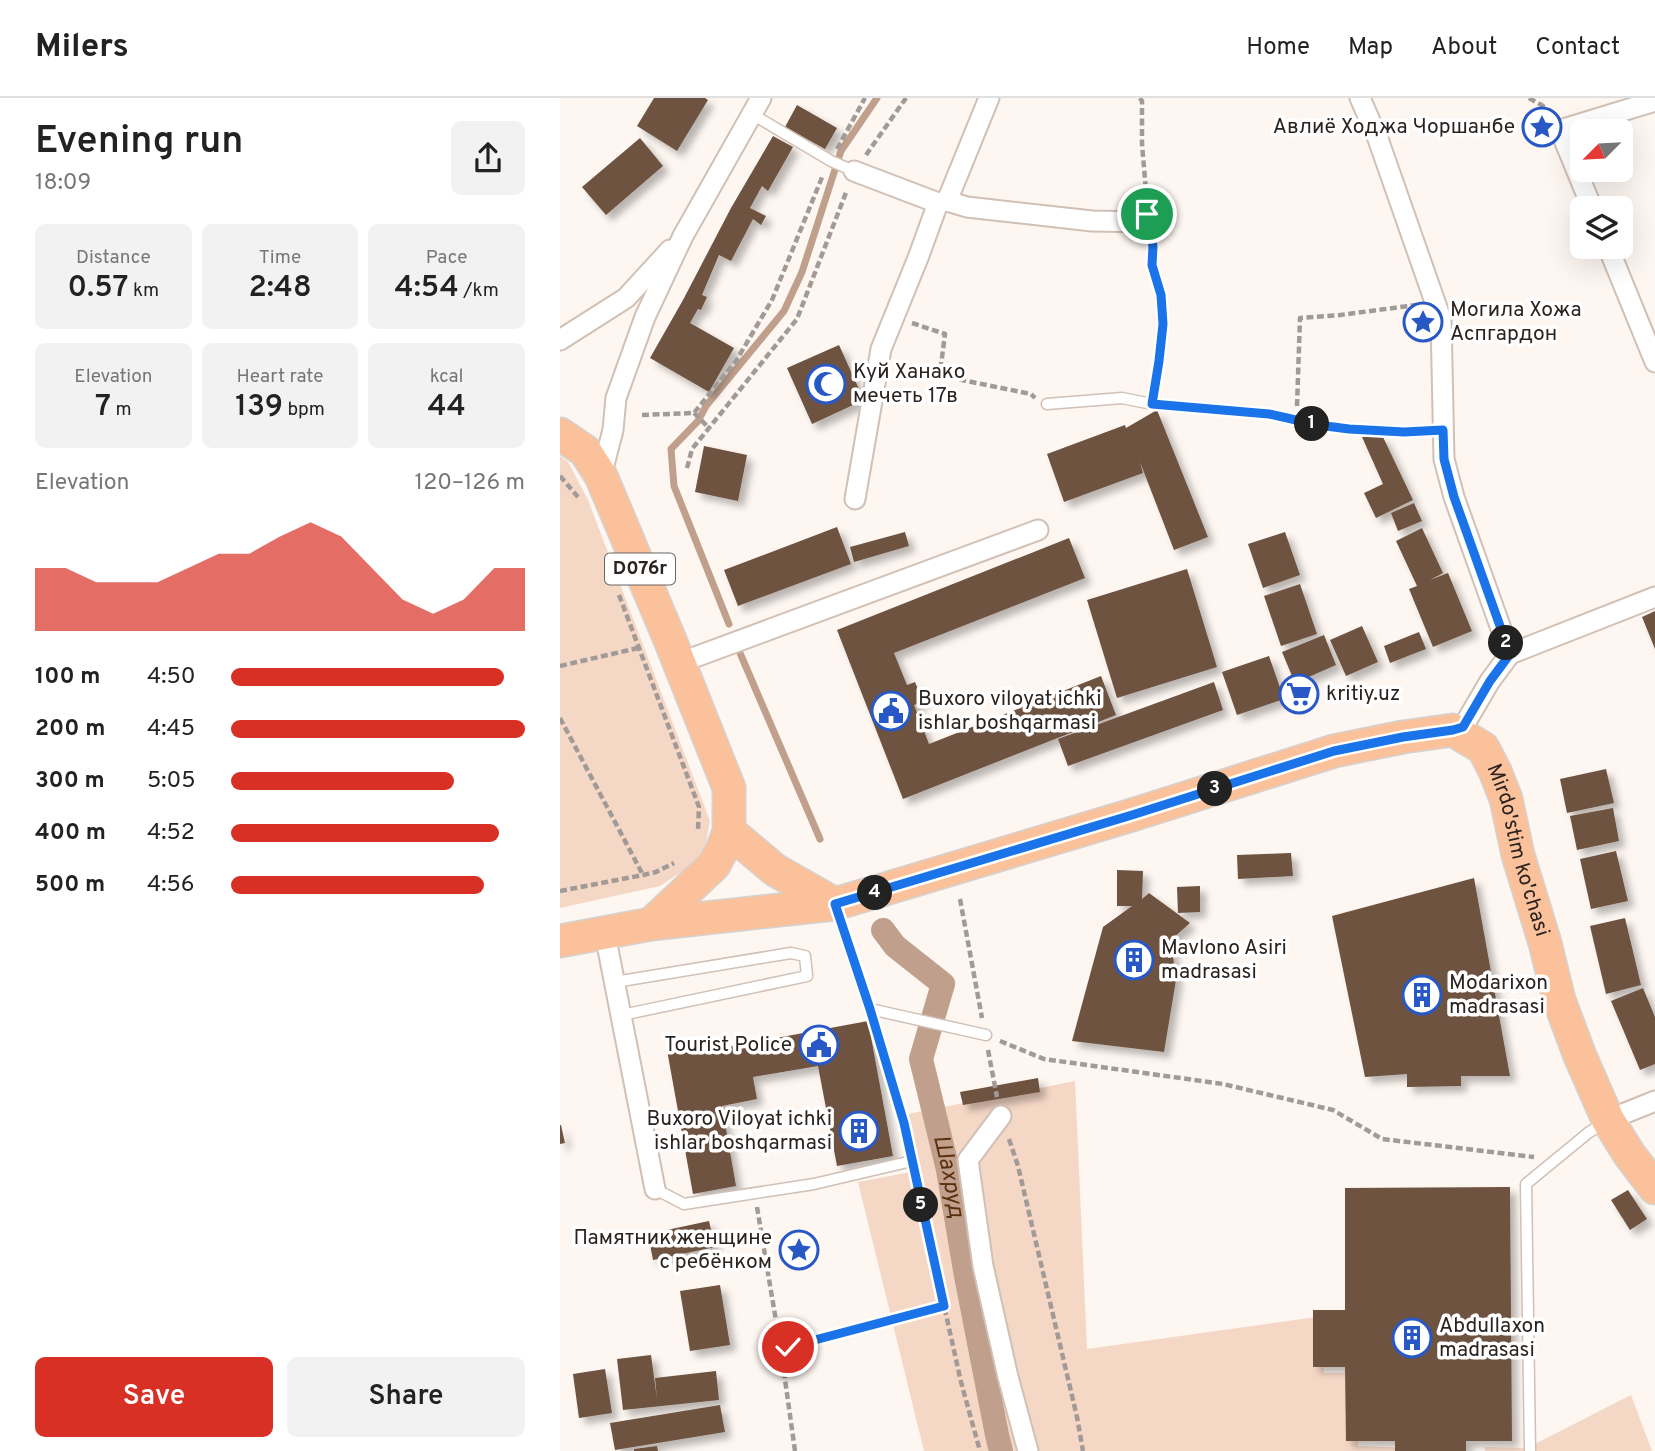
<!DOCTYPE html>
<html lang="en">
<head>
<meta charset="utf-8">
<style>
  body { margin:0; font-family:Overpass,sans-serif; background:#f2f2f2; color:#222; height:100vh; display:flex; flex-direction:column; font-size:26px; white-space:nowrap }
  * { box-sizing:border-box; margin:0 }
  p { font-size:23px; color:#767676 }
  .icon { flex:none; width:38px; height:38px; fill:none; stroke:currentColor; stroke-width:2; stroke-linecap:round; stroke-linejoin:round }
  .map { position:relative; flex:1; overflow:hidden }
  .drawer { display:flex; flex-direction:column; background:#fff; width:560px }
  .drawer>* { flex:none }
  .needle { width:46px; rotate:246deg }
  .buttons { position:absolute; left:1010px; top:21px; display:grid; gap:14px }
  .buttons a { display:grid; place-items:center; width:63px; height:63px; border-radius:10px; background:#fff; box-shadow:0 7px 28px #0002; font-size:35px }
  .pin { position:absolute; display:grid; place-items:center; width:60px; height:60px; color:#fff; margin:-30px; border:4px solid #fff; border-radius:50%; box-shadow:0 2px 7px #0007 }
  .km { position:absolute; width:35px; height:35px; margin:-18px; border-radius:50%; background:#222; color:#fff; font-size:19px; line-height:35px; text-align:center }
  .round { display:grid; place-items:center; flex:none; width:74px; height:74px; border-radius:10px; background:#f2f2f2 }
  .head { display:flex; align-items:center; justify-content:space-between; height:119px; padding:0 35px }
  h1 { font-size:38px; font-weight:600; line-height:52px }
  .figures { display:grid; grid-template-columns:repeat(3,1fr); gap:10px; height:119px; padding:7px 35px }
  .figures div { display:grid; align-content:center; border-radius:10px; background:#f2f2f2; text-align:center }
  .figures b { font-size:30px; font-weight:600 }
  .figures small { font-size:19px; font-weight:400 }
  .figures p { font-size:19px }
  .chart { height:196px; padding:14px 35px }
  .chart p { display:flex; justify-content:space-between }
  .chart svg { width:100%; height:126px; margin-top:7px; fill:#d93025; opacity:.7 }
  .cta { display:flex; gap:14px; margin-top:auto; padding:14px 35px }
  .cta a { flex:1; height:80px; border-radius:10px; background:#d93025; color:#fff; font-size:28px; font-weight:600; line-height:80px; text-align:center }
  .cta a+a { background:#f2f2f2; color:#222 }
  ul { padding:0 35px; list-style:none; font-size:23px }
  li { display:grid; grid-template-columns:112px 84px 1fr; align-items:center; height:52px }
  li i { height:18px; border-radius:9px; background:#d93025 }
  header { display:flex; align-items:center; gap:42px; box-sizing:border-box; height:98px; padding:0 35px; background:#fff; border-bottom:2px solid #e0e0e0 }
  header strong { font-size:33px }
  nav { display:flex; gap:38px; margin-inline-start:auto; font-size:24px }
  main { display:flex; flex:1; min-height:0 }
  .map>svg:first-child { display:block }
</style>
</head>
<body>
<header>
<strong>Milers</strong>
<nav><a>Home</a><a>Map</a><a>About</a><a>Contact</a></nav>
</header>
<main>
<section class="drawer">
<div class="head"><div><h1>Evening run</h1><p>18:09</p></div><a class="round"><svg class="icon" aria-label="share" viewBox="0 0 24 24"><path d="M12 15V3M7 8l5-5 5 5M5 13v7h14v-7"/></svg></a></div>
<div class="figures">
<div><p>Distance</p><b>0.57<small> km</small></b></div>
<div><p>Time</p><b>2:48</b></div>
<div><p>Pace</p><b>4:54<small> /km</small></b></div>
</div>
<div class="figures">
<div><p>Elevation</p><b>7<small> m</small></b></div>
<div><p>Heart rate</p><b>139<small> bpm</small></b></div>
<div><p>kcal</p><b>44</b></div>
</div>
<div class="chart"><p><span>Elevation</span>120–126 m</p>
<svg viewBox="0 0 160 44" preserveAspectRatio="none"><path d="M0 44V22L10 22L20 27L30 27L40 27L50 22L60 17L70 17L80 11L90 6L100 11L110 22L120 33L130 38L140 33L150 22L160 22V44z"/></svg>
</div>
<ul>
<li><b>100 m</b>4:50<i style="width:93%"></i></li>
<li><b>200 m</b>4:45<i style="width:100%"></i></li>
<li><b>300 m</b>5:05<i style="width:76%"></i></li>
<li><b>400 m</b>4:52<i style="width:91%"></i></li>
<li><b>500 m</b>4:56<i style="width:86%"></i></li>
</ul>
<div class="cta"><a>Save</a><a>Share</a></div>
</section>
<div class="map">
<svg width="1095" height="1353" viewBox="0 0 1095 1353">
  <defs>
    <filter id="shadow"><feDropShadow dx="6" dy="6" stdDeviation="3.5" flood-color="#0004"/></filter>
  </defs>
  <rect width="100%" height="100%" fill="#fdf6f1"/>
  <!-- green -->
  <g fill="#f5d7c5">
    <polygon points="0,358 8,364 28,402 150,723 143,760 100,788 0,810"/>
    <polygon points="515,983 527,1251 763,1218 764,1275 797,1275 798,1348 847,1350 847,1353 364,1353 298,1084 351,1074 338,1018"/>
    <polygon points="1071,1297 1092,1353 925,1353 925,1349 967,1350"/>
  </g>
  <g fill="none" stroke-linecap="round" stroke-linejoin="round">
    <!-- stream -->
    <g stroke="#c0a08c" stroke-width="7">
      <polyline points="169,526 114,388 111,351 138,323 146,308 224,213 242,174 281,53 317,0"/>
      <polyline points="180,555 260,741"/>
    </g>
    <!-- canal -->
    <path stroke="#c0a08c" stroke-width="24" id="s1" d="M323 832 335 848 383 886 361 961 388 1072 406 1178 437 1337 441 1353"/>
  </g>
  <!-- building -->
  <g fill="#6e5240" filter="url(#shadow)">
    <polygon points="94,0 145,0 148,2 117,53 77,28"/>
    <polygon points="237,7 277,30 265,51 225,29"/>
    <polygon points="213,38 233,49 208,93 202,88 190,110 206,118 201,127 193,121 171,163 159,157 142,197 147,199 141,212 138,211 130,225 174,250 149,294 90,260 123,202 171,110"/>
    <polygon points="80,40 103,68 46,117 22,89"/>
    <polygon points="279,247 304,302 252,326 227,270"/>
    <polygon points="597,312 648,439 614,452 580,364 583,375 504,404 487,356 565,327 566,330"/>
    <polygon points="802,339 823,339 853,402 816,420 804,395 823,386"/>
    <polygon points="144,348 187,357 178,403 135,394"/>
    <polygon points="854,405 862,423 838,433 831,415"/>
    <polygon points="277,429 291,466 178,508 164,472"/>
    <polygon points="862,430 883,475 870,482 888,475 912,533 873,549 849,491 857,488 836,443"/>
    <polygon points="345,434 349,448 294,464 290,449"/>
    <polygon points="725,434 740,477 703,490 688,446"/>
    <polygon points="509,440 525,480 334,555 347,587 355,584 363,604 354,607 369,646 541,578 556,617 343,701 277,532"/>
    <polygon points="627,471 657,569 557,600 527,502"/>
    <polygon points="740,486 757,536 721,548 704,498"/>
    <polygon points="1095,513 1095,551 1082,519"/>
    <polygon points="802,528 818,564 786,578 770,542"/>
    <polygon points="859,534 866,551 830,565 824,548"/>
    <polygon points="764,537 776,567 735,585 722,554"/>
    <polygon points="709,558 724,601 677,617 662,574"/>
    <polygon points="654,584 663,612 508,668 498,641"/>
    <polygon points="1046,671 1054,705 1007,715 1000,681"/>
    <polygon points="1053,710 1059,743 1017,752 1010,718"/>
    <polygon points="1056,753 1068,803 1031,811 1020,761"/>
    <polygon points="731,755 733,778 678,781 677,757"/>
    <polygon points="557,772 583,773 582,801 589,795 630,825 611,842 616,882 604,954 512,943 543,829 572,808 557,808"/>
    <polygon points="914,780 950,978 901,978 901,988 847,989 847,976 805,979 772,818"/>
    <polygon points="640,788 640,814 618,815 617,789"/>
    <polygon points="1065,820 1081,887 1046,896 1030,828"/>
    <polygon points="1083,890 1095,919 1095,966 1080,972 1051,903"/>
    <polygon points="308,923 333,1058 277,1068 258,968 193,979 197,1001 162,1008 176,1088 133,1096 107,952 151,944 152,952"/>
    <polygon points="478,980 480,994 403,1007 400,994"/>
    <polygon points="0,1027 1,1027 5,1045 0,1046"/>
    <polygon points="950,1089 952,1343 906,1343 906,1353 835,1353 835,1343 786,1343 785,1269 753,1269 753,1212 785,1212 785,1090"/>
    <polygon points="1068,1092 1087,1121 1070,1132 1051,1102"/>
    <polygon points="149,1123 155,1149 93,1162 88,1136"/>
    <polygon points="160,1187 170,1247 130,1253 120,1193"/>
    <polygon points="91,1257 97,1301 95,1280 156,1273 159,1302 63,1312 57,1261"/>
    <polygon points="45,1271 52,1315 19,1320 13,1276"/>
    <polygon points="160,1307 165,1334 55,1352 50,1325"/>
    <polygon points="97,1348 98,1353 74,1353 74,1351"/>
  </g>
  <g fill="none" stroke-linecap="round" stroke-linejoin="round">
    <defs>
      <g id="lane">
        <polyline points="192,16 271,63 294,73"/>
        <polyline points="487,306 562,300 592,306 709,316 758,327 789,331 844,334 883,332"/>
        <polyline points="276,810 310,911 344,1025"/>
        <polyline points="55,884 231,855 245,858 247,878 62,917"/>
        <polyline points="310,911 426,937"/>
        <polyline points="95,1091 124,1106 254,1086 352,1063"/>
        <polyline points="970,1353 966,1086 1028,1035 1045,1024"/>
      </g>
      <g id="street">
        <polyline points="800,0 818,41 881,221 884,361 894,399 950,556"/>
        <polyline points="294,73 378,105 387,103 407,109 532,123 587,124"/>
        <polyline points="387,103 429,0"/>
        <polyline points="1032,110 1000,32 1095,3"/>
        <polyline points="1048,149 1095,264"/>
        <polyline points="0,242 66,200 110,152"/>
        <polyline points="41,378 53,332 56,300 85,219 123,138 201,0"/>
        <polyline points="295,401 321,251 358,160 378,105"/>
        <polyline points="119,565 478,432"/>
        <polyline points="893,632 903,629 930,583 950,556 1095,499"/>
        <polyline points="45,836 95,1091"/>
        <polyline points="441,1018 408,1062 423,1168 448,1279 468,1353"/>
        <polyline points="1048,1022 1095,1003"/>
      </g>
      <g id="primary">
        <polyline points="0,336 25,353 41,378 110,542 169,690 169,733 162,752 154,767 91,826"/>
        <polyline points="169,733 215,772 275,806"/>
        <path id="s2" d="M0 843 91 826 275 806 572 717 774 653 843 639 893 632 923 650 935 673 946 701 958 757 985 845 999 902 1020 958 1048 1022 1069 1056 1095 1090"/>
      </g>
    </defs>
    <!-- lane casing -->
    <use href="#lane" stroke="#d1c0b5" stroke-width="13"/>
    <!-- street casing -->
    <use href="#street" stroke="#d1c0b5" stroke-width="23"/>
    <!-- primary casing -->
    <use href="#primary" stroke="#d4d3d2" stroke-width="35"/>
    <!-- path -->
    <g stroke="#a19a96" stroke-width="4.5" stroke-dasharray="7 3.5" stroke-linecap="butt">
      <polyline points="580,0 582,3 582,46 587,105"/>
      <polyline points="969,0 983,8 989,17"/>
      <polyline points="277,51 305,0"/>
      <polyline points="306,57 346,0"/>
      <path d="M591 141C594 151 591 159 593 168 595 179 600 189 602 200 605 230 600 262 595 292"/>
      <polyline points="352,225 385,236 380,275 392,280 471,296 475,300"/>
      <polyline points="737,308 740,220 780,217 856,207"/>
      <polyline points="134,315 149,330"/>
      <polyline points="82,317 134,315 176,263 212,202 263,77"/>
      <polyline points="127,370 132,351 237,221 287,92"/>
      <polyline points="0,378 18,399"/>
      <polyline points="59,497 139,709 138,732"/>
      <polyline points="0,568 78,550"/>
      <polyline points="0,620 83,777"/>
      <polyline points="0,793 83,777 96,774 114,765"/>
      <polyline points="400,801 422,920"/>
      <polyline points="440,943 484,961 663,986 773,1012 822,1041 974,1059"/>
      <polyline points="428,952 437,999"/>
      <polyline points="449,1041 458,1068 517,1319 523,1353"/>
      <polyline points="355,1077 401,1284 420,1353"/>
      <polyline points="197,1109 221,1253"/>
      <polyline points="235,1353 221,1253 228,1249 384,1208"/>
    </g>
    <!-- lane -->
    <use href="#lane" stroke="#fff" stroke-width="10"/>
    <!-- street -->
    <use href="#street" stroke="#fff" stroke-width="19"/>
    <!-- primary -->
    <use href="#primary" stroke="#fac19a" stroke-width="32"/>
  </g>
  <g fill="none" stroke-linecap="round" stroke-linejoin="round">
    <defs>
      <polyline id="route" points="228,1249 384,1208 344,1025 310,911 275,806 572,717 774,653 843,639 893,632 903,629 930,583 950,556 894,399 884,361 883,332 844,334 789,331 758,327 709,316 592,306 599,263 603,226 601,197 592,167 593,148 587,124 587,116"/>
    </defs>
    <!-- route casing -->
    <use href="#route" stroke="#fff" stroke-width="14"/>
    <!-- route -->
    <use href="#route" stroke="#1a73e8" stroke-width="9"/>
  </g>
  <!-- icons -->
  <defs>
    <symbol id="sight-ring" viewBox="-11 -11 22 22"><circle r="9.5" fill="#fff" stroke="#2758c6" stroke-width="1.5"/><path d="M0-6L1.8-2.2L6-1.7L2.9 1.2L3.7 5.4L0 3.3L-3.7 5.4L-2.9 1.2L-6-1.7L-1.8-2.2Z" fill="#2758c6"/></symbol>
    <symbol id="mosque-ring" viewBox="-11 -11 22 22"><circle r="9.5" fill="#fff" stroke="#2758c6" stroke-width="1.5"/><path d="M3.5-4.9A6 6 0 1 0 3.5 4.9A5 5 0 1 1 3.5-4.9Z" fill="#2758c6"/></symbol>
    <symbol id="supermarket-ring" viewBox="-11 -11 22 22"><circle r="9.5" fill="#fff" stroke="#2758c6" stroke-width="1.5"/><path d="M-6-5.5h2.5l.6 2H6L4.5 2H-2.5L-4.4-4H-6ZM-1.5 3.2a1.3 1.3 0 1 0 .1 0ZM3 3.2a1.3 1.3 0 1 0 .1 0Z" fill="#2758c6"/></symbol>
    <symbol id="civic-ring" viewBox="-11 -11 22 22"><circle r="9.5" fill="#fff" stroke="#2758c6" stroke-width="1.5"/><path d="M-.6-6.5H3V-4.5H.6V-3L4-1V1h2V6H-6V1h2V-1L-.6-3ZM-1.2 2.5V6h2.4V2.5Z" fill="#2758c6"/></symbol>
    <symbol id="building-ring" viewBox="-11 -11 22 22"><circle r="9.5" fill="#fff" stroke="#2758c6" stroke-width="1.5"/><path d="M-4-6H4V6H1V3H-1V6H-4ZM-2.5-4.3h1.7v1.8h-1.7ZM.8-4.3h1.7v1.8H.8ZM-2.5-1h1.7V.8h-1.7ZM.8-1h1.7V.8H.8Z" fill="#2758c6"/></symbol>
  </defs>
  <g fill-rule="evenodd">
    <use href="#sight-ring" x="960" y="7" width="44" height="44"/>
    <use href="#sight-ring" x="841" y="202" width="44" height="44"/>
    <use href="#mosque-ring" x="244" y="264" width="44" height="44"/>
    <use href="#supermarket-ring" x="717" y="574" width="44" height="44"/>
    <use href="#civic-ring" x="309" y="591" width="44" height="44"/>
    <use href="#building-ring" x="552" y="840" width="44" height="44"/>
    <use href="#building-ring" x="840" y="875" width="44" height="44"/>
    <use href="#civic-ring" x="237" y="925" width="44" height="44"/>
    <use href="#building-ring" x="277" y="1011" width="44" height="44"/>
    <use href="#sight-ring" x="217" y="1130" width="44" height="44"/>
    <use href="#building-ring" x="830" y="1218" width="44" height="44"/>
  </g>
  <g text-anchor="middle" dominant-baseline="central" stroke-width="7" stroke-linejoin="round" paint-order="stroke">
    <!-- shield labels -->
    <rect fill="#fff" stroke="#6a6563" stroke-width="2" x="45" y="455.5" width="70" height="31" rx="5"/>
    <g font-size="19" font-weight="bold" fill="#2a2320">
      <text x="80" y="471">D076r</text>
    </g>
    <!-- poi labels -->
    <g font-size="21" fill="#2a2320" stroke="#fff" text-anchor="start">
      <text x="955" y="29" text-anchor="end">Авлиё Ходжа Чоршанбе</text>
      <text x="890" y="212">Могила Хожа<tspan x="890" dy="24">Аспгардон</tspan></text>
      <text x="293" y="274">Куй Ханако<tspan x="293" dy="24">мечеть 17в</tspan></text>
      <text x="766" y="596">kritiy.uz</text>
      <text x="358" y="601">Buxoro viloyat ichki<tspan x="358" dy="24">ishlar boshqarmasi</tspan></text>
      <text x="601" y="850">Mavlono Asiri<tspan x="601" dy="24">madrasasi</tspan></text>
      <text x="889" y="885">Modarixon<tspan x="889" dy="24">madrasasi</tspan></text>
      <text x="232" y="947" text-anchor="end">Tourist Police</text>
      <text x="272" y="1021" text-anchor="end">Buxoro Viloyat ichki<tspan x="272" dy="24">ishlar boshqarmasi</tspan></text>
      <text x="212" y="1140" text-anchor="end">Памятник женщине<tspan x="212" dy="24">с ребёнком</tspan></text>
      <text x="879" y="1228">Abdullaxon<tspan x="879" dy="24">madrasasi</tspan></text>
    </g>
    <!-- street labels -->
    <g font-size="21" fill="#2a2320" stroke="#fff">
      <text stroke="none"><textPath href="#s2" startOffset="1064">Mirdo'stim ko'chasi</textPath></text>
    </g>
    <!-- water labels -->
    <g font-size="23" font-style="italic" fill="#5a2f0f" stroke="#fff">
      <text stroke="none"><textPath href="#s1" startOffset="280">Шахруд</textPath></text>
    </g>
  </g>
</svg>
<div class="buttons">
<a><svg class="needle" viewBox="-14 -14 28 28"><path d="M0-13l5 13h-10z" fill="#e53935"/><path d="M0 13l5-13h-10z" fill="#767676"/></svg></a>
<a><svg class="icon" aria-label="layers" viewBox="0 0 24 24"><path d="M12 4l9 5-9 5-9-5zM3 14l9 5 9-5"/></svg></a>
</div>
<div class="pin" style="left:587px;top:116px;background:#1e9e55"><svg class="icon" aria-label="arrive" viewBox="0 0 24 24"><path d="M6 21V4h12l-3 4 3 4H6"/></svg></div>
<div class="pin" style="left:228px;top:1249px;background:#d93025"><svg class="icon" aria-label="check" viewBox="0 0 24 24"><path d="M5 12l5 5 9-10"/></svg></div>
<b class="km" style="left:752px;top:326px">1</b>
<b class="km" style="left:946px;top:545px">2</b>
<b class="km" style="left:655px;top:691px">3</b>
<b class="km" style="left:315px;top:795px">4</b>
<b class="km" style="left:361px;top:1107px">5</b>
</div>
</main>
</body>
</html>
